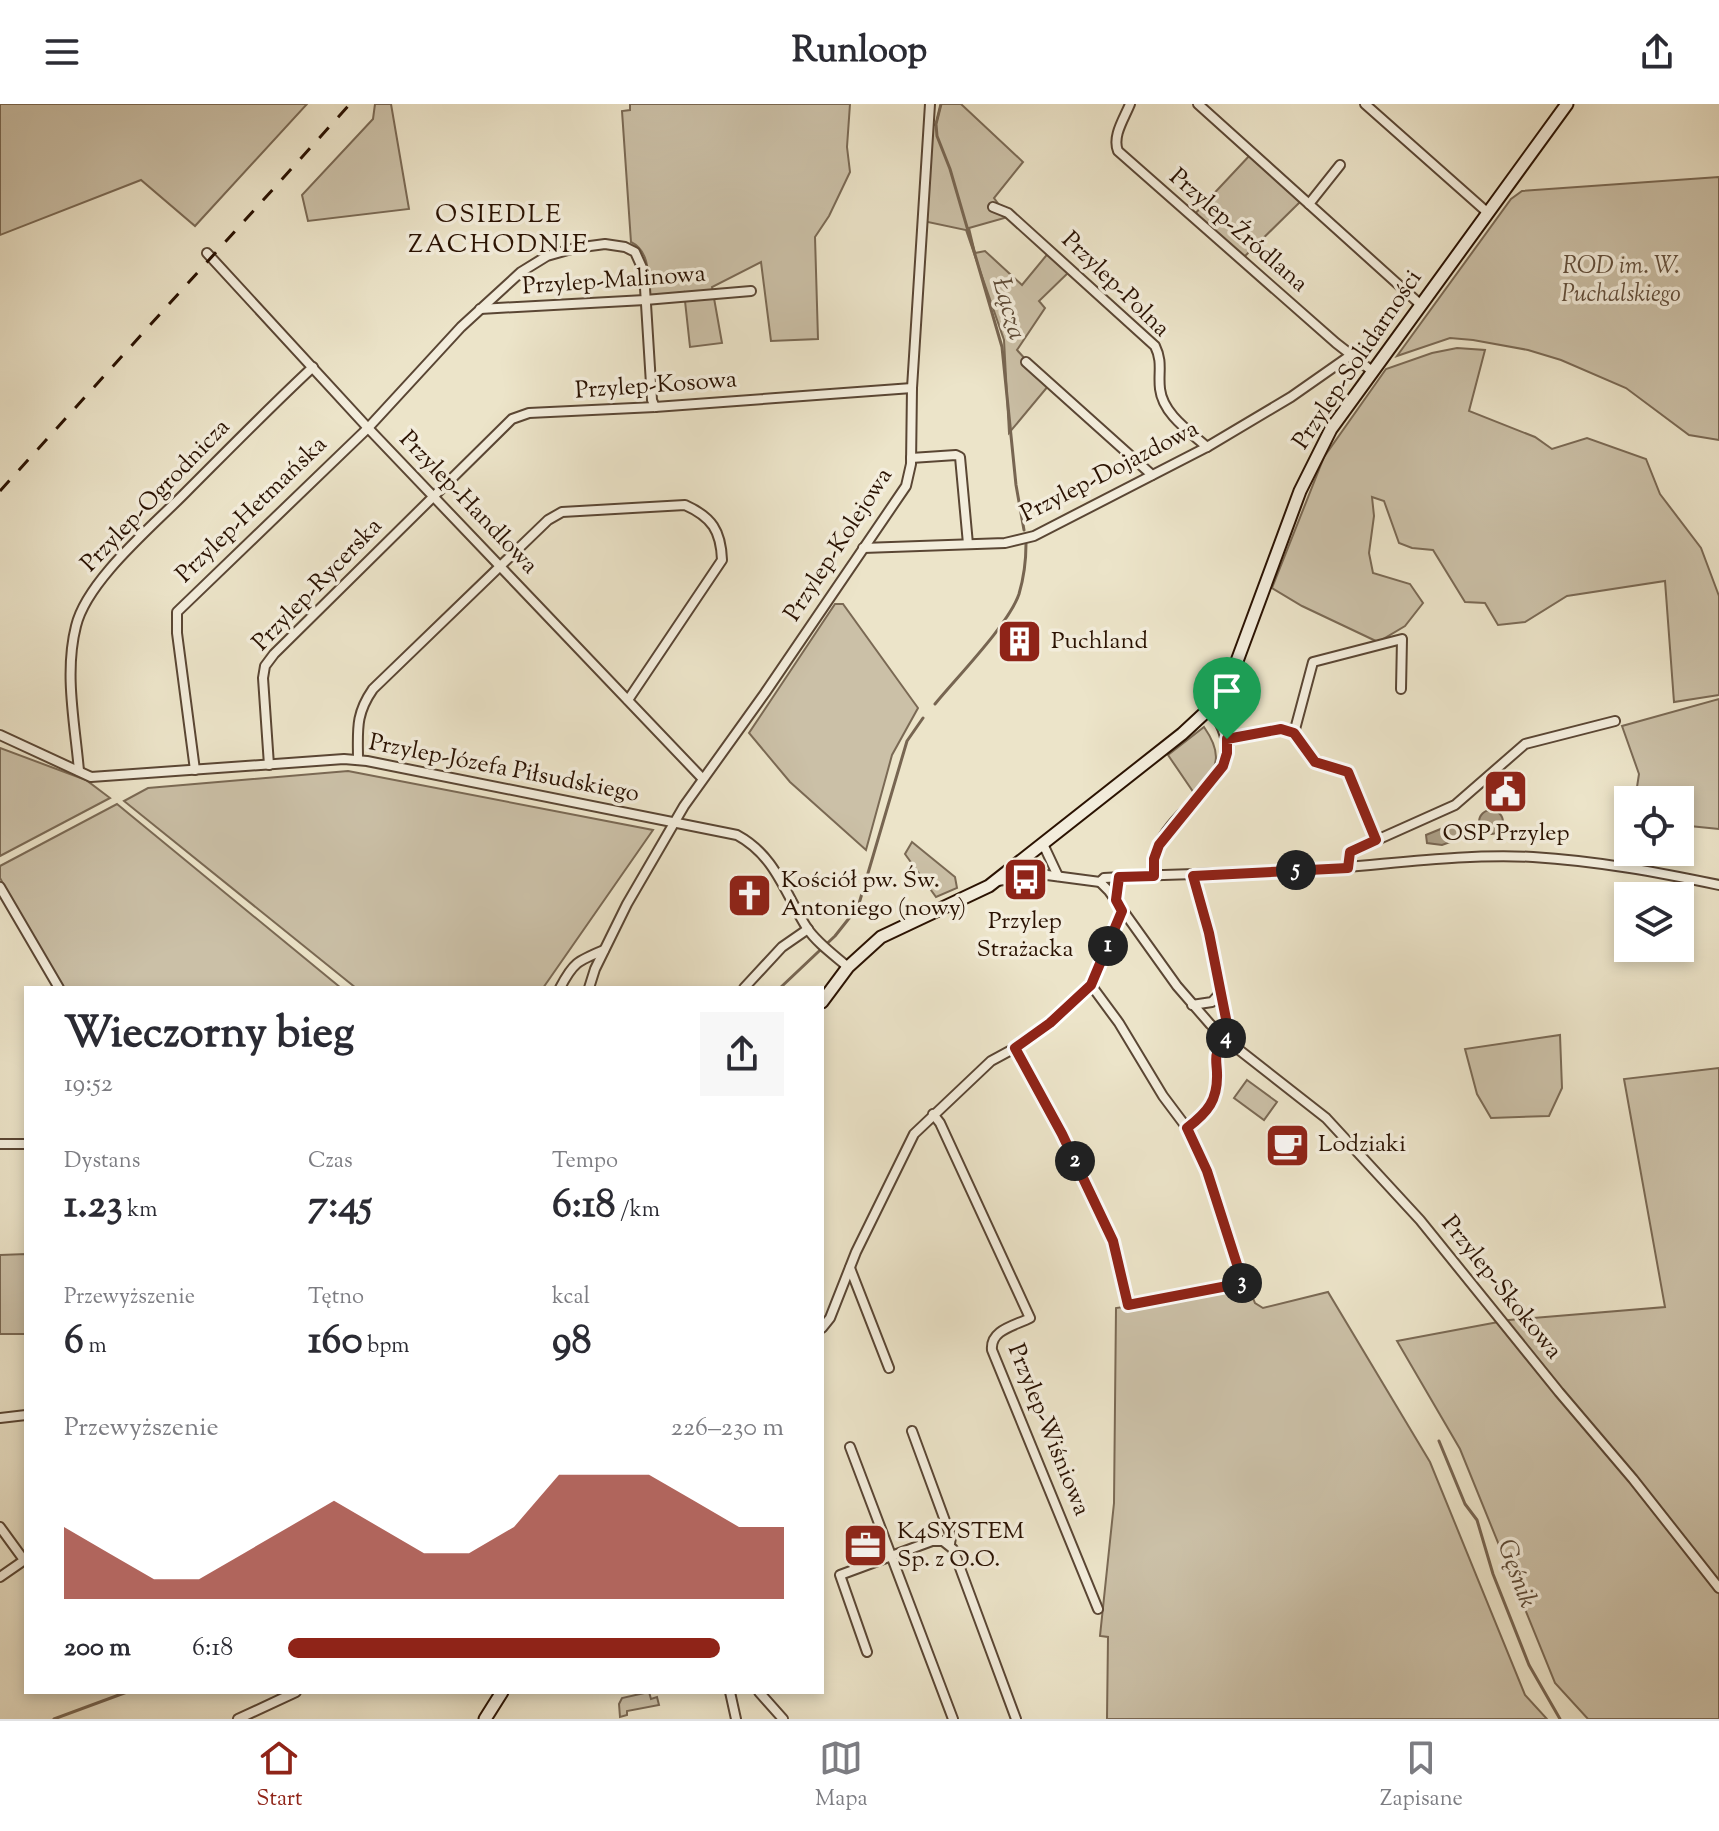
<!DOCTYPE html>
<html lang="pl">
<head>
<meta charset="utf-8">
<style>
  body { margin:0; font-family:"Sorts Mill Goudy",serif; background:#f7f7f7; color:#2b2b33; height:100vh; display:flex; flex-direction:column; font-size:30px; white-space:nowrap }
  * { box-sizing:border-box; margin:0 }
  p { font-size:26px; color:#7c7c81 }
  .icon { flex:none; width:44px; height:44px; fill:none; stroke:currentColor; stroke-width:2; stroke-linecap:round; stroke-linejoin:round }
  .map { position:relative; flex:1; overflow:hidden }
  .sheet { position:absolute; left:24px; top:882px; width:800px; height:708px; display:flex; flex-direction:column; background:#fff; border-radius:0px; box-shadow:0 4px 12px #0003 }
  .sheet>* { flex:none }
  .buttons { position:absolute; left:1614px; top:682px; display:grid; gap:16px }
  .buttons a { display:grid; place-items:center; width:80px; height:80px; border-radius:0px; background:#fff; box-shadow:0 4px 12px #0003; font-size:40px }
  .pin { position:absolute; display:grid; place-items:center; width:68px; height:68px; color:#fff; margin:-82px -34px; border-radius:50% 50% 50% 0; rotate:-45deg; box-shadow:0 0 8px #0007 }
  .pin .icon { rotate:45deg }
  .km { position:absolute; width:40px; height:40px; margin:-20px; border-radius:50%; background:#222; color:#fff; font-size:22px; line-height:40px; text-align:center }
  .round { display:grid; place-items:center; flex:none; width:84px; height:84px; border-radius:0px; background:#f7f7f7 }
  .headline { display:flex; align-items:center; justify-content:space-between; height:136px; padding:0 40px }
  h1 { font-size:44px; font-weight:700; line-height:60px }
  .metrics { display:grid; grid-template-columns:repeat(3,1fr); gap:12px; height:136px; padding:8px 40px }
  .metrics div { display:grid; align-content:center }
  .metrics b { font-size:40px; font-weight:700 }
  .metrics small { font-size:22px; font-weight:400 }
  .metrics p { font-size:22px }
  .chart { height:224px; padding:16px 40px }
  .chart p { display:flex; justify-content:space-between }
  .chart svg { width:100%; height:144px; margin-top:8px; fill:#8f2418; opacity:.7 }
  ul { padding:0 40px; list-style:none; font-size:26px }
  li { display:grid; grid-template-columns:128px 96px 1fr; align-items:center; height:60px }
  li i { height:20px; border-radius:10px; background:#8f2418 }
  header { display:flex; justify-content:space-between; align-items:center; height:104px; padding:0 40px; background:#fff; font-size:36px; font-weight:700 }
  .tab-bar { display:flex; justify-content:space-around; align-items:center; height:112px; border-top:2px solid #e1e1e2; background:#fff; font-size:22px; color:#7c7c81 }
  .tab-bar a { display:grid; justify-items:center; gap:4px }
  .tab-bar .active { color:#8f2418 }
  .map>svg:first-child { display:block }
</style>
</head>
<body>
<header><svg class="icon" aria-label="menu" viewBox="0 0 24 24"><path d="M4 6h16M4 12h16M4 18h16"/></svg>Runloop<svg class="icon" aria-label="share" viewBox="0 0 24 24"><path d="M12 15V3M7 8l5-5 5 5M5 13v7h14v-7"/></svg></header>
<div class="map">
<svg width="1719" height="1615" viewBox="0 0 1719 1615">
  <rect width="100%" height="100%" fill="#ece4c9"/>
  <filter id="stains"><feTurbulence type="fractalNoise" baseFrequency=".0025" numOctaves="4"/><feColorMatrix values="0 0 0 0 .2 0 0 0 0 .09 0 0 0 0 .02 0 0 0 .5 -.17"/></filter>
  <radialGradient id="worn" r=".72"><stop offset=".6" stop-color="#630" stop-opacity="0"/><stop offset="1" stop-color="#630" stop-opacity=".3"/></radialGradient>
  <!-- green -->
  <g fill="#cbc0a7" stroke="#7a6954" stroke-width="2">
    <polygon points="0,0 307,0 195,122 141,76 0,131"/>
    <polygon points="375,0 391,0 409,105 308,117 302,91 373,15"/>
    <path d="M630 0H850L847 43 850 68 829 112 815 133 818 235 771 237 761 158 712 183 722 239 690 243 684 188 649 193C648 173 651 148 631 138L622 7 630 6Z"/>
    <polygon points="941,0 961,0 1023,58 994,94 1008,113 969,124 975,149 985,147 1022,181 1050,147 1071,166 1039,197 1045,204 1017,246 1049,281 1009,329 1004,236 966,126 923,117 930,23 936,20"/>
    <polygon points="1251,50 1301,97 1240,157 1191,114"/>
    <polygon points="1719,73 1719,336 1689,331 1626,284 1561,256 1528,246 1473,236 1450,234 1397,252 1511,95 1522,87"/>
    <polygon points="1457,244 1485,246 1469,307 1535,333 1552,345 1587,334 1646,355 1660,390 1701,444 1719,492 1719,591 1674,598 1665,477 1567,492 1525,518 1498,521 1485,499 1465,498 1433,446 1412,444 1399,439 1384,397 1372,393 1374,412 1369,449 1373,469 1410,480 1423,499 1405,522 1378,538 1302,502 1272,484 1324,353 1386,265 1432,249"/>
    <polygon points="835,500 843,500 918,604 892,651 866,746 790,678 749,629"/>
    <polygon points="1719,595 1719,725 1680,721 1680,696 1635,696 1639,670 1622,622"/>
    <path d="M1204 623C1225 653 1216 664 1196 692L1168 651Z"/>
    <polygon points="0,644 86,676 110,694 0,752"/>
    <polygon points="348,667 653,726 543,884 356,884 124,697 148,684"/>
    <polygon points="117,700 341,884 61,884 0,774 0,762"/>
    <polygon points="912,738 955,773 957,784 936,793 905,750"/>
    <polygon points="1560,931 1562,984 1549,1012 1491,1014 1477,990 1465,945"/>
    <polygon points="1719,964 1719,1615 1588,1615 1555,1579 1460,1345 1397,1237 1509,1216 1665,1203 1624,975"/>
    <polygon points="1247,976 1277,998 1264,1016 1234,994"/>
    <polygon points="26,1150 26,1230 0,1230 0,1151"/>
    <polygon points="1249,1184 1255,1199 1263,1204 1328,1188 1430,1358 1525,1591 1547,1615 1107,1615 1108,1533 1100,1532 1114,1399 1116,1204"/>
    <polygon points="649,1588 651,1595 657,1593 659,1601 627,1607 627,1611 620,1613 619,1600 622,1594"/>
  </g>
  <!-- water -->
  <g fill="#aa9d85" stroke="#776551" stroke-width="2">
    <circle cx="1491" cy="718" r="12"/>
    <polygon points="1455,719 1459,726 1456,736 1442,741 1427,739 1426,731"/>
  </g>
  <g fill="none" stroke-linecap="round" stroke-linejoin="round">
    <!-- stream -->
    <g stroke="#776551" stroke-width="3">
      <polyline points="941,0 936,20 937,32 950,65 1002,243 1016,381 1024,426"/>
      <path d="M935 600C957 573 1009 520 1019 490 1024 473 1026 457 1026 440"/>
      <polyline points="780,884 835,832 858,803 907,637 923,614"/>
      <polyline points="1439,1337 1465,1400 1477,1416 1493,1470 1529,1561 1560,1615"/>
      <polyline points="54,1615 127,1588"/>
    </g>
    <defs>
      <g id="minor">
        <path d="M1130 0C1124 15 1112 32 1118 47L1336 239 1372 267"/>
        <polyline points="1198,0 1421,201"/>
        <polyline points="1365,0 1488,109"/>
        <polyline points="1309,100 1340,61"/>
        <path d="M993 103 1008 109 1155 242C1163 258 1158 269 1160 285 1163 310 1189 327 1207 343"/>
        <polyline points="207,149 368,324 702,674"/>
        <polyline points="480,205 645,196 751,187"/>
        <polyline points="1026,258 1152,371"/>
        <polyline points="911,354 956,351 960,353 968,440"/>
        <polyline points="863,444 1005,439 1034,432 1207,343 1291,293 1351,251"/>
        <polyline points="1294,629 1313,558 1402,535 1401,585"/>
        <path d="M0 631 91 673 344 655 367 657 737 731C776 752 785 790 807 824 817 839 834 851 848 863"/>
        <polyline points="1227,635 1288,625 1299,635 1315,658 1348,668 1376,736"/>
        <path d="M358 656C358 626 355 611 373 585L548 416 562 408 685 401C712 413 721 427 722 456L628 596"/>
        <polyline points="269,661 263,574 265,562 274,550 512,315 529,309 655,303 912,284"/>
        <polyline points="195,666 177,529 177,508 368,324 461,223 521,168 547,152 575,144 605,140 625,143 635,148 644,168 652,296 655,303"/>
        <path d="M79 667C75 620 64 569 76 522 87 476 154 421 187 387 229 345 270 303 313 263"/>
        <polyline points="1043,740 1058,772"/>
        <polyline points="1348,764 1350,748 1455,701 1525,640 1615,617"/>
        <path d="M1154 772C1154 764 1153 755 1156 747 1176 693 1262 672 1210 604"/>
        <path d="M997 777 1047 771 1100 778 1104 774C1170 769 1237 770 1304 766 1380 762 1457 749 1533 753 1597 757 1657 768 1719 781"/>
        <polyline points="1100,778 1109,787 1177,882 1210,920 1238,945 1326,1014 1420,1116 1559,1288 1633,1375 1719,1484"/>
        <polyline points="0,783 59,884"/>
        <path d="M560 884C573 859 577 857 604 846"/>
        <polyline points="589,884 595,865 627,800 684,702 765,589 906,382 911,360 912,284 930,0"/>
        <polyline points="744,884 782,843 808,825"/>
        <polyline points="1192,901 1212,898 1221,888"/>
        <polyline points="1015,944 1062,1030 1113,1137 1128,1201 1243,1179 1207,1067 1187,1024 1163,992 1119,919 1091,881"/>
        <path d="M933 1010 940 1019 1030 1214C1014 1222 990 1226 992 1246L1098 1505"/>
        <path d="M1187 1024C1207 1008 1218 995 1217 969 1217 963 1215 954 1217 949 1220 940 1226 935 1228 925L1209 829 1193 772"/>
        <polyline points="0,1040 26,1040"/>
        <polyline points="850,1164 889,1264"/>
        <polyline points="822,1224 830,1214 856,1148 914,1030 991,957 1015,944 1050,919 1088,884 1122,807"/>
        <polyline points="0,1314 26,1311"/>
        <polyline points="912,1327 951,1433 950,1440"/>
        <polyline points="850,1343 953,1615"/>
        <polyline points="0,1423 24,1456"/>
        <polyline points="0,1473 26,1455"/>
        <polyline points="867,1548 840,1471 932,1437 943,1437 953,1445 1016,1615"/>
        <polyline points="730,1588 736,1615"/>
        <polyline points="759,1588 783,1615"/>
        <polyline points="238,1615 296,1588"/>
      </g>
      <g id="secondary">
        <polyline points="822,898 848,863 881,833 989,782 1182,630 1210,604 1230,576 1300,387 1331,325 1567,0"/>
        <polyline points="485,1615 502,1588"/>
      </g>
    </defs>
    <!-- minor casing -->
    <use href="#minor" stroke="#5a4634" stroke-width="12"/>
    <!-- secondary casing -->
    <use href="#secondary" stroke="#2a1202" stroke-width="15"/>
    <!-- minor -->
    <use href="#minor" stroke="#f3eddc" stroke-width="8"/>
    <!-- secondary -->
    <use href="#secondary" stroke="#f3eddc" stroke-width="11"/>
    <!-- rail -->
    <polyline stroke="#2a1202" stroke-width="3" stroke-dasharray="14 14" stroke-linecap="butt" points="0,387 350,0"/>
  </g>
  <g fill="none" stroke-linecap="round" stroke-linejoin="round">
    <defs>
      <path id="route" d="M1281 625 1294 629 1315 658 1348 668 1376 736 1350 748 1348 764 1193 772 1209 829 1228 925C1226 935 1220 940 1217 949 1215 954 1217 963 1217 969 1218 996 1208 1008 1187 1024L1207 1067 1243 1179 1128 1201 1113 1137 1062 1030 1015 944 1050 919 1091 881 1122 807 1116 796 1119 773 1154 772V755L1159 741 1223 662 1227 649V635Z"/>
    </defs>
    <!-- route casing -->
    <use href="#route" stroke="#fff" stroke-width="16"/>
    <!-- route -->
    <use href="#route" stroke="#8f2418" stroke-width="10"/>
  </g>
  <!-- icons -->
  <defs>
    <symbol id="building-square" viewBox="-11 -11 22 22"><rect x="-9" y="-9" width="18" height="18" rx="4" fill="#8f2418" stroke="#f3eddc"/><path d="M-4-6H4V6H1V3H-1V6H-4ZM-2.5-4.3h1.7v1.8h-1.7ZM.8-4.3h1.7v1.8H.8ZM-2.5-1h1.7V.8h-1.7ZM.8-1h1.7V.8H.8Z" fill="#fff"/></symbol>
    <symbol id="civic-square" viewBox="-11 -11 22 22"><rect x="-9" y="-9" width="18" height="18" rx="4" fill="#8f2418" stroke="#f3eddc"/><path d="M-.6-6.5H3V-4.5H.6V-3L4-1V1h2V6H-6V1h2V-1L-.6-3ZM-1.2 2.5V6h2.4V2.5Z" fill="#fff"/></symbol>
    <symbol id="bus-square" viewBox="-11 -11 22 22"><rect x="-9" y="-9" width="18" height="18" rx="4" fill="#8f2418" stroke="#f3eddc"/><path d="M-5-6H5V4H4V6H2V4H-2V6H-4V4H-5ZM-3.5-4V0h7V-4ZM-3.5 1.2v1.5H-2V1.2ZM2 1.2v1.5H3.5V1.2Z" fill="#fff"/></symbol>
    <symbol id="church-square" viewBox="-11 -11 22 22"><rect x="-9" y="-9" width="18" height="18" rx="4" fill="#8f2418" stroke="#f3eddc"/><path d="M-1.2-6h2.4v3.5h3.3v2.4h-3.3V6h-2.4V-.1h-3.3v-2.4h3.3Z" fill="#fff"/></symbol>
    <symbol id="cafe-square" viewBox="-11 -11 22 22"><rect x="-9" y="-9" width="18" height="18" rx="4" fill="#8f2418" stroke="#f3eddc"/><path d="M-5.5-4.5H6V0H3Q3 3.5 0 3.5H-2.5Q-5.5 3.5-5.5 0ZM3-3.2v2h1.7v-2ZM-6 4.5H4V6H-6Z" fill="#fff"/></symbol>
    <symbol id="office-square" viewBox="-11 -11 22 22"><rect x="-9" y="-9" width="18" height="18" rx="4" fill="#8f2418" stroke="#f3eddc"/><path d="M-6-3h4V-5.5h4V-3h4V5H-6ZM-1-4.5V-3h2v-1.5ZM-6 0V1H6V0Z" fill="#fff"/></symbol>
  </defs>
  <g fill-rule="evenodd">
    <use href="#building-square" x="994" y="512" width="51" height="51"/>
    <use href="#civic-square" x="1480" y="662" width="51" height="51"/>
    <use href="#bus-square" x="1000" y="750" width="51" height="51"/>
    <use href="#church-square" x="724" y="766" width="51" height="51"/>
    <use href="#cafe-square" x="1262" y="1016" width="51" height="51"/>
    <use href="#office-square" x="840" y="1416" width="51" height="51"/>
  </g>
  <g text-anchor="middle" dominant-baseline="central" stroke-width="7" stroke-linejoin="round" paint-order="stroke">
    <!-- street labels -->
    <g font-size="24" fill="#2a1202" stroke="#f3eddc">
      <text transform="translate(1238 127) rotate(41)">Przylep-Źródlana</text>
      <text transform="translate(614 177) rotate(-4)">Przylep-Malinowa</text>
      <text transform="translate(1115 181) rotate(44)">Przylep-Polna</text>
      <text transform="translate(1358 256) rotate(-56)">Przylep-Solidarności</text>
      <text transform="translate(656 282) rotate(-4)">Przylep-Kosowa</text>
      <text transform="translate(1110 368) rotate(-27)">Przylep-Dojazdowa</text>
      <text transform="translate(156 392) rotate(-46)">Przylep-Ogrodnicza</text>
      <text transform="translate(468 399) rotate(46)">Przylep-Handlowa</text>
      <text transform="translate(252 406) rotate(-44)">Przylep-Hetmańska</text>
      <text transform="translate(839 441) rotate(-57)">Przylep-Kolejowa</text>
      <text transform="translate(318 481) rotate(-46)">Przylep-Rycerska</text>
      <text transform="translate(504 665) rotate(11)">Przylep-Józefa Piłsudskiego</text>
      <text transform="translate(1501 1184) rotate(51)">Przylep-Skokowa</text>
      <text transform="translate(1048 1326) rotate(68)">Przylep-Wiśniowa</text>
    </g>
    <!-- park labels -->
    <g font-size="24" font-style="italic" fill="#624f3c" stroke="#f3eddc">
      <text x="1621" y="163">ROD im. W.<tspan x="1621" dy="28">Puchalskiego</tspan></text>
    </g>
    <!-- poi labels -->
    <g font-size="24" fill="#2a1202" stroke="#f3eddc" text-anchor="start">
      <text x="1051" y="538">Puchland</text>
      <text x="1506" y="730" text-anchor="middle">OSP Przylep</text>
      <text x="781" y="777">Kościół pw. Św.<tspan x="781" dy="28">Antoniego (nowy)</tspan></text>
      <text x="1025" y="818" text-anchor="middle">Przylep<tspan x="1025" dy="28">Strażacka</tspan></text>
      <text x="1318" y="1041">Lodziaki</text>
      <text x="897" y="1428">K4SYSTEM<tspan x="897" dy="28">Sp. z O.O.</tspan></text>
    </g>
    <!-- neighbourhood labels -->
    <g font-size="26" letter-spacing="2" fill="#2a1202" stroke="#f3eddc">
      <text x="499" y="111">OSIEDLE<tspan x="499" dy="30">ZACHODNIE</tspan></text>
    </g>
    <!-- water labels -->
    <g font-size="26" font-style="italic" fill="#5d4a36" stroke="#f3eddc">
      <text transform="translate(1008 205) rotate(74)">Łącza</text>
      <text transform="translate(1516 1470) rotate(70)">Gęśnik</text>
    </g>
  </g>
  <rect width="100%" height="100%" filter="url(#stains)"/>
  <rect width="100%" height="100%" fill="url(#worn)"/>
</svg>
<div class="buttons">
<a><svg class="icon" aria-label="locate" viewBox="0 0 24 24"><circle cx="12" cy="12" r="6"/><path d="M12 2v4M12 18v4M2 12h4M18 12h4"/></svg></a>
<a><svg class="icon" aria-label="layers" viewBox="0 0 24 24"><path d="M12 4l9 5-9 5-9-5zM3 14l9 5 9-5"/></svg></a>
</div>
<div class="pin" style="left:1227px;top:635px;background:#1e9e55"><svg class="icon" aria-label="arrive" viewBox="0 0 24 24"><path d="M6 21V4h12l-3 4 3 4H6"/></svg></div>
<b class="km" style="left:1108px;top:842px">1</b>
<b class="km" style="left:1075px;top:1057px">2</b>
<b class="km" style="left:1242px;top:1179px">3</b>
<b class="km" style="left:1226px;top:934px">4</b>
<b class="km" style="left:1296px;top:766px">5</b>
<section class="sheet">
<div class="headline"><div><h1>Wieczorny bieg</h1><p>19:52</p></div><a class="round"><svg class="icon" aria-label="share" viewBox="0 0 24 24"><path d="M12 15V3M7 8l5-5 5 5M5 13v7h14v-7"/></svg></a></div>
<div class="metrics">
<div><p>Dystans</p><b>1.23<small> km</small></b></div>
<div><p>Czas</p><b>7:45</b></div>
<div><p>Tempo</p><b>6:18<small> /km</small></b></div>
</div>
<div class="metrics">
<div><p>Przewyższenie</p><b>6<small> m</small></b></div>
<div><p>Tętno</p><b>160<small> bpm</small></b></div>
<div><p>kcal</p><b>98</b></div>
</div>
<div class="chart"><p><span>Przewyższenie</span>226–230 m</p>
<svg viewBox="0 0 160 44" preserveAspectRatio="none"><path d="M0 44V22L10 30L20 38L30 38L40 30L50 22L60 14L70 22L80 30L90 30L100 22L110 6L120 6L130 6L140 14L150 22L160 22V44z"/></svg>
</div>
<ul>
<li><b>200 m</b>6:18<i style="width:87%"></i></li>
</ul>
</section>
</div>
<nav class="tab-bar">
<a class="active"><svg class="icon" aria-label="home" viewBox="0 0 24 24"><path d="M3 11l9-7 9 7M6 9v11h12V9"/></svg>Start</a>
<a><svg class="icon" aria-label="map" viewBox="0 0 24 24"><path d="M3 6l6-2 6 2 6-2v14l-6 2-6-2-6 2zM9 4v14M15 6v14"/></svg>Mapa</a>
<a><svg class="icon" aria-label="saved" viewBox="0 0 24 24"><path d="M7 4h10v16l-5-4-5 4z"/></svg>Zapisane</a>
</nav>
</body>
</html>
